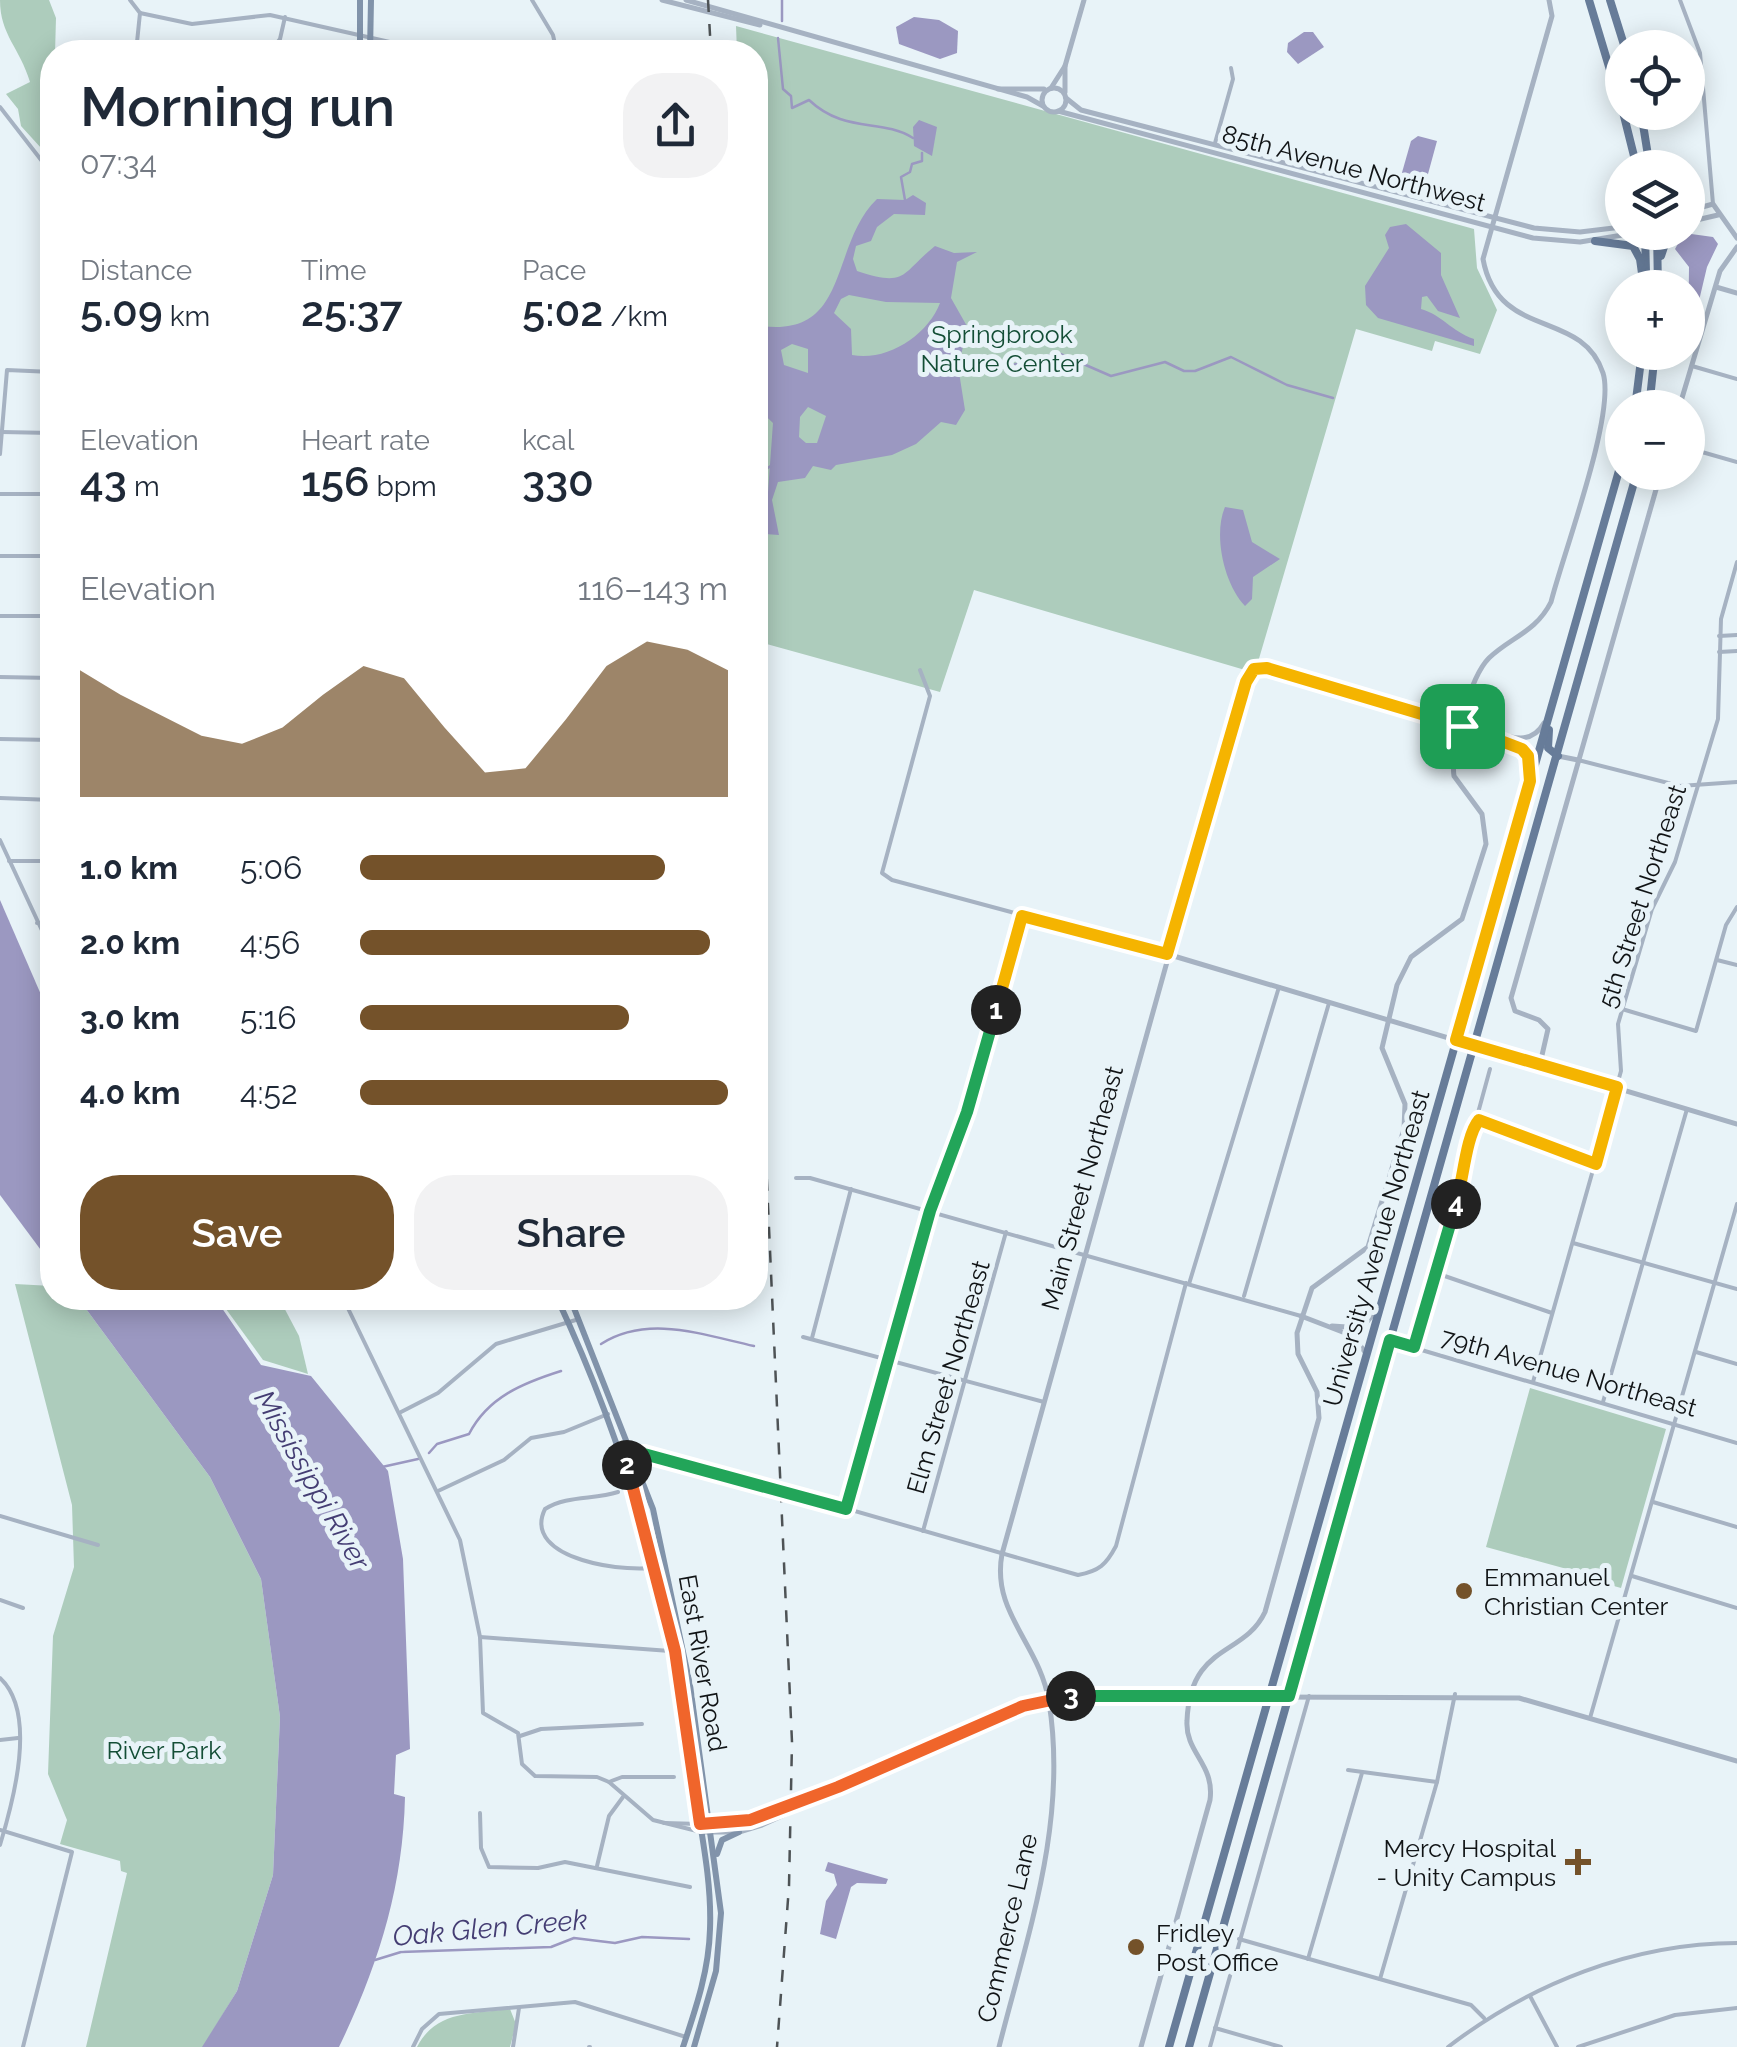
<!DOCTYPE html>
<html lang="en">
<head>
<meta charset="utf-8">
<style>
  body { margin:0; font-family:Raleway,sans-serif; background:#f2f2f3; color:#1f2937; height:100vh; display:flex; flex-direction:column; font-size:38px; white-space:nowrap }
  * { box-sizing:border-box; margin:0 }
  p { font-size:32px; color:#747a83 }
  .icon { flex:none; width:55px; height:55px; fill:none; stroke:currentColor; stroke-width:2; stroke-linecap:round; stroke-linejoin:round }
  .map { position:relative; flex:1; overflow:hidden }
  .sheet { position:absolute; left:40px; top:40px; width:728px; height:1270px; display:flex; flex-direction:column; background:#fff; border-radius:40px; box-shadow:0 5px 25px #0003 }
  .sheet>* { flex:none }
  .fabs { position:absolute; left:1605px; top:30px; display:grid; gap:20px }
  .fabs a { display:grid; place-items:center; width:100px; height:100px; border-radius:50%; background:#fff; box-shadow:0 5px 25px #0003; font-size:50px }
  .pin { position:absolute; display:grid; place-items:center; width:85px; height:85px; color:#fff; margin:-42px; border-radius:20px; box-shadow:0 5px 15px #0006 }
  .km { position:absolute; width:50px; height:50px; margin:-25px; border-radius:50%; background:#222; color:#fff; font-size:28px; line-height:50px; text-align:center }
  .round { display:grid; place-items:center; flex:none; width:105px; height:105px; border-radius:40px; background:#f2f2f3 }
  .head { display:flex; align-items:center; justify-content:space-between; height:170px; padding:0 40px }
  h1 { font-size:55px; font-weight:600; line-height:75px }
  .metrics { display:grid; grid-template-columns:repeat(3,1fr); gap:15px; height:170px; padding:10px 40px }
  .metrics div { display:grid; align-content:center }
  .metrics b { font-size:42px; font-weight:600 }
  .metrics small { font-size:28px; font-weight:400 }
  .metrics p { font-size:28px }
  .chart { height:280px; padding:20px 40px }
  .chart p { display:flex; justify-content:space-between }
  .chart svg { width:100%; height:180px; margin-top:10px; fill:#74522a; opacity:.7 }
  .action { display:flex; gap:20px; margin-top:auto; padding:20px 40px }
  .action a { flex:1; height:115px; border-radius:40px; background:#74522a; color:#fff; font-size:40px; font-weight:600; line-height:115px; text-align:center }
  .action a+a { background:#f2f2f3; color:#1f2937 }
  ul { padding:0 40px; list-style:none; font-size:32px }
  li { display:grid; grid-template-columns:160px 120px 1fr; align-items:center; height:75px }
  li i { height:25px; border-radius:12px; background:#74522a }
  .map>svg:first-child { display:block }
</style>
</head>
<body>
<div class="map">
<svg width="1737" height="2047" viewBox="0 0 1737 2047">
  <rect width="100%" height="100%" fill="#e8f3f8"/>
  <!-- green -->
  <g fill="#adccbc">
    <path d="M0 0H49L56 18 52 160 21 126 18 109 6 94 30 82C20 48 0 35 0 0Z"/>
    <polygon points="736,26 1474,229 1477,268 1497,310 1480,354 1435,341 1432,351 1356,329 1258,662 1245,670 974,590 940,692 763,643 755,465 755,52 737,52"/>
    <polygon points="15,1284 52,1286 52,1298 78,1298 210,1477 261,1579 280,1717 273,1875 237,1991 203,2047 86,2047 127,1873 121,1871 120,1861 60,1844 67,1820 48,1774 53,1636 74,1567 72,1505"/>
    <polygon points="218,1298 279,1298 299,1336 308,1374 263,1360"/>
    <polygon points="1530,1388 1666,1429 1621,1588 1596,1581 1596,1577 1486,1547"/>
    <path d="M510 2009 516 2024 510 2047H417C436 2010 473 2014 510 2009Z"/>
  </g>
  <!-- water -->
  <g fill="#9b98c1" fill-rule="evenodd">
    <polygon points="914,17 939,20 958,31 957,53 940,59 899,44 896,27"/>
    <polygon points="1304,32 1313,32 1324,47 1298,64 1287,52 1288,43"/>
    <polygon points="919,120 937,127 932,156 914,146 913,127"/>
    <polygon points="1418,136 1437,141 1425,185 1401,176 1411,141"/>
    <path d="M913 195 926 203 925 215 894 214 877 227 871 241 856 246 853 259 857 271C908 288 901 273 935 246L954 253 977 252 957 262 951 298 968 328 958 366 965 410 956 425 941 422 916 444 892 455 836 465 831 470 813 466 805 478 778 482 772 500 779 535 765 534 773 423 755 406V325C852 342 828 246 877 199L905 200ZM849 295 886 302 940 303C928 335 887 362 852 355L851 329 834 313 841 299ZM792 344 808 349V373L784 365 781 350ZM808 407 826 416 817 443H806L799 437 800 417Z"/>
    <path d="M1406 224 1441 253V275L1460 318 1438 311 1427 296 1422 297 1421 309C1442 315 1451 331 1474 339V346L1378 318 1366 305 1365 286 1389 248 1385 235 1390 227Z"/>
    <polygon points="1684,233 1713,237 1718,244 1707,267 1688,347 1689,267 1675,249"/>
    <path d="M1225 507 1243 510 1252 542 1280 559 1253 577 1252 599 1245 606C1224 584 1213 535 1225 507Z"/>
    <polygon points="0,900 52,1020 52,1265 0,1195"/>
    <path d="M78 1298H215L261 1365 311 1376 388 1471 403 1559 410 1749 396 1755 394 1794 405 1797C403 1888 378 1966 339 2047H202L237 1991 273 1875 280 1717 261 1579 210 1477Z"/>
    <polygon points="828,1862 888,1879 886,1884 857,1883 851,1887 836,1939 820,1934 826,1901 837,1885 834,1874 825,1871"/>
  </g>
  <g fill="none" stroke-linecap="round" stroke-linejoin="round">
    <!-- stream -->
    <g stroke="#9b98c1" stroke-width="2.5">
      <polyline points="782,0 782,21"/>
      <path d="M778 38 783 89 791 96 792 108 809 100C845 134 881 118 913 138"/>
      <polyline points="905,200 901,177 910,172 912,164 922,161 922,153"/>
      <polyline points="958,362 1009,366 1058,353 1111,376 1165,362 1184,371 1195,371 1231,357 1287,385 1333,398"/>
      <polyline points="755,476 774,464"/>
      <path d="M601 1344C648 1314 703 1335 754 1346"/>
      <path d="M429 1453 437 1444 469 1434C488 1397 523 1383 561 1371"/>
      <polyline points="382,1467 418,1459"/>
      <polyline points="375,1960 401,1952 551,1947 574,1938 615,1943 642,1937 689,1939"/>
    </g>
    <!-- minor -->
    <g stroke="#a6b2c2" stroke-width="4">
      <polyline points="130,0 140,13"/>
      <polyline points="532,0 553,35 556,49"/>
      <polyline points="1680,0 1700,53 1713,204"/>
      <polyline points="140,13 192,24 270,15 434,52"/>
      <polyline points="556,51 639,52"/>
      <polyline points="136,52 140,13"/>
      <polyline points="270,52 280,39 285,17"/>
      <polyline points="0,107 52,174"/>
      <polyline points="1215,143 1233,79 1231,68"/>
      <polyline points="1692,366 1737,379"/>
      <polyline points="2,432 52,433"/>
      <polyline points="1688,448 1737,462"/>
      <polyline points="0,454 7,370 52,372"/>
      <polyline points="0,494 52,494"/>
      <polyline points="0,556 52,556"/>
      <polyline points="0,616 52,616"/>
      <polyline points="1719,636 1737,635"/>
      <polyline points="1719,652 1737,651"/>
      <polyline points="920,670 930,696 882,873 892,880 1167,954"/>
      <polyline points="0,677 52,678"/>
      <polyline points="0,739 52,740"/>
      <polyline points="1578,760 1680,786 1737,782"/>
      <polyline points="0,798 52,800"/>
      <polyline points="0,840 52,952"/>
      <polyline points="9,861 52,861"/>
      <polyline points="37,923 52,923"/>
      <polyline points="1717,960 1737,965"/>
      <polyline points="1622,1009 1696,1031 1726,925 1737,907"/>
      <polyline points="1479,1120 1595,1164"/>
      <polyline points="796,1178 810,1178 1301,1316"/>
      <polyline points="1573,1243 1737,1289"/>
      <polyline points="1436,1273 1552,1313"/>
      <polyline points="1189,1284 1279,987"/>
      <polyline points="1244,1296 1329,1003"/>
      <polyline points="343,1298 460,1540 480,1637 483,1713 518,1733 522,1764 535,1776 597,1777 609,1782 622,1777 674,1777"/>
      <polyline points="803,1337 1044,1402"/>
      <polyline points="812,1338 851,1189"/>
      <polyline points="1391,1341 1737,1443"/>
      <polyline points="1414,1347 1490,1069"/>
      <polyline points="1696,1352 1737,1364"/>
      <polyline points="1533,1382 1621,1071 1618,1024 1652,909 1675,862 1718,719 1721,619 1737,562"/>
      <polyline points="1603,1402 1687,1109"/>
      <polyline points="401,1412 438,1393 496,1344 579,1319"/>
      <path d="M624 1456 643 1454 750 1481 1078 1575C1099 1571 1106 1565 1116 1546L1186 1283"/>
      <polyline points="747,1483 824,1503"/>
      <polyline points="438,1491 504,1460 531,1438 564,1432 608,1414"/>
      <path d="M618 1492C594 1500 567 1495 545 1509 520 1560 630 1575 663 1566"/>
      <polyline points="1653,1502 1737,1527"/>
      <polyline points="846,1509 929,1211 967,1112 1023,916"/>
      <polyline points="0,1516 98,1545"/>
      <polyline points="923,1531 1006,1232"/>
      <polyline points="1632,1576 1737,1608"/>
      <polyline points="0,1600 23,1608"/>
      <polyline points="480,1637 670,1651"/>
      <path d="M0 1678C38 1713 13 1802 0 1845"/>
      <polyline points="1590,1718 1737,1204"/>
      <polyline points="520,1736 541,1729 642,1724"/>
      <polyline points="0,1740 18,1738"/>
      <polyline points="1348,1770 1437,1782"/>
      <polyline points="609,1782 653,1820 701,1832"/>
      <polyline points="480,1813 481,1848 489,1867 538,1868 565,1862 690,1887"/>
      <polyline points="664,1823 700,1824"/>
      <polyline points="0,1830 72,1852 23,2047"/>
      <polyline points="597,1866 609,1816 623,1797"/>
      <polyline points="1239,1939 1471,2005 1484,2018"/>
      <polyline points="1308,1959 1362,1773"/>
      <polyline points="1380,1979 1437,1782 1455,1694"/>
      <polyline points="1530,1996 1557,2047"/>
      <polyline points="1215,2028 1281,2047"/>
      <polyline points="413,2047 422,2029 439,2014 575,2002 686,2037"/>
      <polyline points="513,2047 519,2008"/>
      <polyline points="589,2047 590,2047"/>
      <polyline points="1210,2047 1309,1696"/>
      <path d="M1448 2047C1530 1984 1633 1943 1737 1943"/>
      <polyline points="1578,2047 1675,2015 1737,2008"/>
    </g>
    <!-- tertiary -->
    <g stroke="#a6b2c2" stroke-width="5">
      <polyline points="662,0 760,25"/>
      <polyline points="686,0 1027,97 1043,106"/>
      <circle cx="1054" cy="100" r="12"/>
      <polyline points="1051,88 1065,66 1084,0"/>
      <polyline points="998,89 1044,89"/>
      <polyline points="1065,92 1065,66"/>
      <polyline points="1066,98 1081,110 1534,228 1580,232 1622,227"/>
      <polyline points="1058,111 1533,238 1580,242 1641,232"/>
      <polyline points="1688,211 1713,204 1737,238"/>
      <polyline points="1688,222 1718,215"/>
      <polyline points="1716,287 1737,293"/>
      <polyline points="1679,408 1720,271 1737,247"/>
      <path d="M1464 726C1492 726 1526 755 1544 723"/>
      <polyline points="1558,756 1578,760"/>
      <polyline points="1167,954 1737,1124"/>
      <polyline points="1540,1064 1548,1029 1539,1020 1515,1011 1511,998 1661,472"/>
      <polyline points="1301,1316 1353,1336 1365,1352"/>
      <polyline points="1332,1326 1362,1328 1375,1312"/>
      <polyline points="700,1824 748,1821 835,1788"/>
      <polyline points="701,1832 739,1832 762,1825 1023,1706 1075,1696 1519,1698 1737,1761"/>
      <path d="M999 2047C1028 1933 1068 1821 1049 1702 1040 1644 991 1613 1002 1554L1245 682 1255 669 1267 668 1431 716 1522 749 1528 756 1530 774"/>
      <path d="M1141 2047 1210 1800C1215 1764 1185 1753 1187 1721 1190 1643 1244 1657 1265 1612L1319 1418 1317 1392 1298 1354 1297 1333 1312 1288 1368 1247 1404 1129 1405 1104 1382 1048 1397 985 1411 957 1462 919 1486 844 1482 814 1454 776C1450 751 1470 677 1489 658 1511 637 1536 632 1551 602 1563 554 1616 414 1603 373 1582 308 1498 341 1483 259L1552 16 1549 0"/>
    </g>
    <!-- secondary -->
    <g stroke="#8193aa" stroke-width="6">
      <polyline points="360,52 360,0"/>
      <polyline points="370,52 371,0"/>
      <path d="M557 1298C632 1458 669 1603 693 1778 700 1828 712 1879 710 1929 709 1970 696 2008 683 2047"/>
      <polyline points="570,1298 653,1509 690,1685 721,1913 716,1971 694,2047"/>
      <polyline points="642,1475 646,1463 654,1457"/>
      <polyline points="717,1854 722,1840 739,1832"/>
    </g>
    <!-- primary -->
    <g stroke="#677c99" stroke-width="8">
      <polyline points="1589,0 1622,110"/>
      <polyline points="1610,0 1625,48"/>
      <polyline points="1623,112 1637,168"/>
      <polyline points="1641,112 1650,168"/>
      <polyline points="1645,232 1646,273"/>
      <polyline points="1657,232 1658,288"/>
      <polyline points="1595,241 1633,246 1640,259 1644,288"/>
      <polyline points="1661,256 1669,232"/>
      <polyline points="1635,408 1642,352"/>
      <polyline points="1649,408 1655,352"/>
      <polyline points="1549,730 1548,748 1558,756"/>
      <polyline points="1169,2047 1622,460"/>
      <polyline points="1189,2047 1637,472"/>
    </g>
    <!-- rail -->
    <g stroke="#4e5356" stroke-width="2.5" stroke-dasharray="12 12" stroke-linecap="butt">
      <polyline points="708,0 711,52"/>
      <polyline points="755,915 792,1742 789,1886 777,2047"/>
    </g>
  </g>
  <g fill="none" stroke-linecap="round" stroke-linejoin="round">
    <defs>
      <polyline id="split-1" points="996,1010 1022,916 1167,954 1246,682 1254,669 1267,668 1462,726"/>
      <polyline id="split-2" points="627,1465 624,1456 644,1454 846,1509 930,1211 967,1112 996,1010"/>
      <polyline id="split-3" points="627,1465 675,1651 700,1824 750,1820 838,1787 1023,1706 1071,1696"/>
      <polyline id="split-4" points="1071,1696 1289,1696 1390,1340 1414,1347 1456,1204"/>
      <path id="split-5" d="M1456 1204C1463 1181 1466 1135 1479 1120L1596 1164 1617 1087 1456 1040 1530 781 1528 756 1522 749 1462 726"/>
    </defs>
    <!-- split-1 casing -->
    <use href="#split-1" stroke="#fff" stroke-width="20"/>
    <!-- split-2 casing -->
    <use href="#split-2" stroke="#fff" stroke-width="20"/>
    <!-- split-3 casing -->
    <use href="#split-3" stroke="#fff" stroke-width="20"/>
    <!-- split-4 casing -->
    <use href="#split-4" stroke="#fff" stroke-width="20"/>
    <!-- split-5 casing -->
    <use href="#split-5" stroke="#fff" stroke-width="20"/>
    <!-- split-1 -->
    <use href="#split-1" stroke="#f5b400" stroke-width="12"/>
    <!-- split-2 -->
    <use href="#split-2" stroke="#22a559" stroke-width="12"/>
    <!-- split-3 -->
    <use href="#split-3" stroke="#f0652b" stroke-width="12"/>
    <!-- split-4 -->
    <use href="#split-4" stroke="#22a559" stroke-width="12"/>
    <!-- split-5 -->
    <use href="#split-5" stroke="#f5b400" stroke-width="12"/>
  </g>
  <!-- markers -->
  <g fill="#74522a" stroke="#e8f3f8" stroke-width="4">
    <circle cx="1464" cy="1591" r="10"/>
    <path d="M1573 1847h10v10h10v10h-10v10h-10v-10h-10v-10h10z"/>
    <circle cx="1136" cy="1947" r="10"/>
  </g>
  <g text-anchor="middle" dominant-baseline="central" stroke-width="10" stroke-linejoin="round" paint-order="stroke">
    <!-- street labels -->
    <g font-size="25" fill="#111416" stroke="#e8f3f8">
      <text transform="translate(1354 168) rotate(15)">85th Avenue Northwest</text>
      <text transform="translate(1642 896) rotate(-72)">5th Street Northeast</text>
      <text transform="translate(1082 1188) rotate(-75)">Main Street Northeast</text>
      <text transform="translate(1376 1248) rotate(-74)">University Avenue Northeast</text>
      <text transform="translate(1569 1372) rotate(16)">79th Avenue Northeast</text>
      <text transform="translate(948 1377) rotate(-74)">Elm Street Northeast</text>
      <text transform="translate(703 1663) rotate(80)">East River Road</text>
      <text transform="translate(1007 1928) rotate(-77)">Commerce Lane</text>
    </g>
    <!-- park labels -->
    <g font-size="25" fill="#144e36" stroke="#e8f3f8">
      <text x="1002" y="334">Springbrook<tspan x="1002" dy="29">Nature Center</tspan></text>
      <text x="164" y="1750">River Park</text>
    </g>
    <!-- poi labels -->
    <g font-size="25" fill="#111416" stroke="#e8f3f8" text-anchor="start">
      <text x="1484" y="1577">Emmanuel<tspan x="1484" dy="29">Christian Center</tspan></text>
      <text x="1556" y="1848" text-anchor="end">Mercy Hospital<tspan x="1556" dy="29">- Unity Campus</tspan></text>
      <text x="1156" y="1933">Fridley<tspan x="1156" dy="29">Post Office</tspan></text>
    </g>
    <!-- water labels -->
    <g font-size="28" font-style="italic" fill="#443d73" stroke="#e8f3f8">
      <text transform="translate(312 1480) rotate(60)">Mississippi River</text>
      <text transform="translate(490 1928) rotate(-5)">Oak Glen Creek</text>
    </g>
  </g>
</svg>
<div class="fabs">
<a><svg class="icon" aria-label="locate" viewBox="0 0 24 24"><circle cx="12" cy="12" r="6"/><path d="M12 2v4M12 18v4M2 12h4M18 12h4"/></svg></a>
<a><svg class="icon" aria-label="layers" viewBox="0 0 24 24"><path d="M12 4l9 5-9 5-9-5zM3 14l9 5 9-5"/></svg></a>
<a>+</a>
<a>−</a>
</div>
<div class="pin" style="left:1462px;top:726px;background:#1e9e55"><svg class="icon" aria-label="arrive" viewBox="0 0 24 24"><path d="M6 21V4h12l-3 4 3 4H6"/></svg></div>
<b class="km" style="left:996px;top:1010px">1</b>
<b class="km" style="left:627px;top:1465px">2</b>
<b class="km" style="left:1071px;top:1696px">3</b>
<b class="km" style="left:1456px;top:1204px">4</b>
<section class="sheet">
<div class="head"><div><h1>Morning run</h1><p>07:34</p></div><a class="round"><svg class="icon" aria-label="share" viewBox="0 0 24 24"><path d="M12 15V3M7 8l5-5 5 5M5 13v7h14v-7"/></svg></a></div>
<div class="metrics">
<div><p>Distance</p><b>5.09<small> km</small></b></div>
<div><p>Time</p><b>25:37</b></div>
<div><p>Pace</p><b>5:02<small> /km</small></b></div>
</div>
<div class="metrics">
<div><p>Elevation</p><b>43<small> m</small></b></div>
<div><p>Heart rate</p><b>156<small> bpm</small></b></div>
<div><p>kcal</p><b>330</b></div>
</div>
<div class="chart"><p><span>Elevation</span>116–143 m</p>
<svg viewBox="0 0 160 44" preserveAspectRatio="none"><path d="M0 44V13L10 19L20 24L30 29L40 31L50 27L60 19L70 12L80 15L90 27L100 38L110 37L120 25L130 12L140 6L150 8L160 13V44z"/></svg>
</div>
<ul>
<li><b>1.0 km</b>5:06<i style="width:83%"></i></li>
<li><b>2.0 km</b>4:56<i style="width:95%"></i></li>
<li><b>3.0 km</b>5:16<i style="width:73%"></i></li>
<li><b>4.0 km</b>4:52<i style="width:100%"></i></li>
</ul>
<div class="action"><a>Save</a><a>Share</a></div>
</section>
</div>
</body>
</html>
